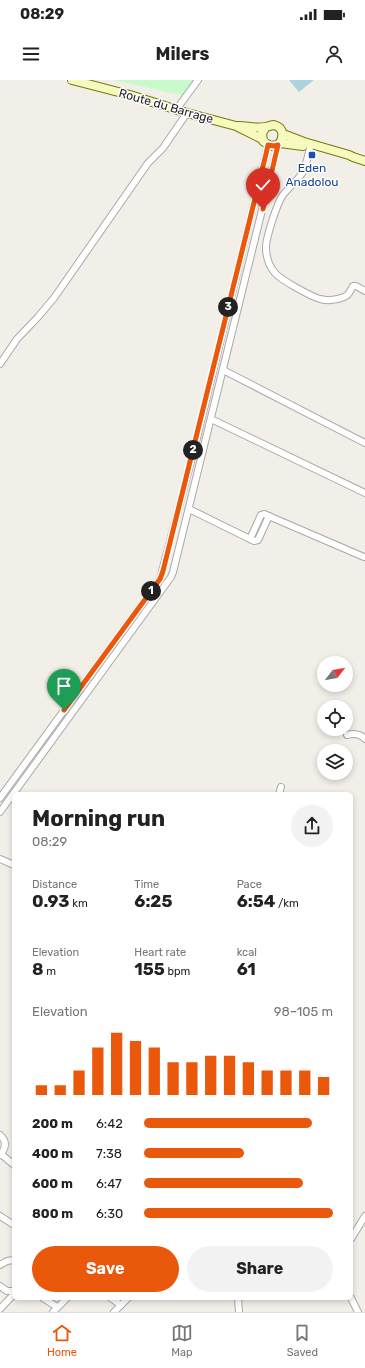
<!DOCTYPE html>
<html lang="en">
<head>
<meta charset="utf-8">
<style>
  body { margin:0; font-family:Rubik,sans-serif; background:#f2f2f2; color:#222; height:100vh; display:flex; flex-direction:column; font-size:15px; white-space:nowrap }
  * { box-sizing:border-box; margin:0 }
  p { font-size:13px; color:#767676 }
  .icon { flex:none; width:22px; height:22px; fill:none; stroke:currentColor; stroke-width:2; stroke-linecap:round; stroke-linejoin:round }
  .map { position:relative; flex:1; overflow:hidden }
  .panel { position:absolute; left:12px; top:712px; width:341px; height:508px; display:flex; flex-direction:column; background:#fff; border-radius:6px; box-shadow:0 2px 6px #0003 }
  .panel>* { flex:none }
  .needle { width:26px; rotate:59deg }
  .buttons { position:absolute; left:317px; top:576px; display:grid; gap:8px }
  .buttons a { display:grid; place-items:center; width:36px; height:36px; border-radius:50%; background:#fff; box-shadow:0 2px 6px #0003; font-size:20px }
  .pin { position:absolute; display:grid; place-items:center; width:34px; height:34px; color:#fff; margin:-41px -17px; border-radius:50% 50% 50% 0; rotate:-45deg; box-shadow:0 0 4px #0007 }
  .pin .icon { rotate:45deg }
  .km { position:absolute; width:20px; height:20px; margin:-10px; border-radius:50%; background:#222; color:#fff; font-size:11px; line-height:20px; text-align:center }
  .round { display:grid; place-items:center; flex:none; width:42px; height:42px; border-radius:21px; background:#f2f2f2 }
  .summary { display:flex; align-items:center; justify-content:space-between; height:68px; padding:0 20px }
  h1 { font-size:22px; font-weight:700; line-height:30px }
  .metrics { display:grid; grid-template-columns:repeat(3,1fr); gap:6px; height:68px; padding:4px 20px }
  .metrics div { display:grid; align-content:center }
  .metrics b { font-size:17px; font-weight:700 }
  .metrics small { font-size:11px; font-weight:400 }
  .metrics p { font-size:11px }
  .chart { height:112px; padding:8px 20px }
  .chart p { display:flex; justify-content:space-between }
  .chart svg { width:100%; height:72px; margin-top:4px; stroke:#ea580c; stroke-width:6 }
  .primary-button { display:flex; gap:8px; margin-top:auto; padding:8px 20px }
  .primary-button a { flex:1; height:46px; border-radius:24px; background:#ea580c; color:#fff; font-size:16px; font-weight:700; line-height:46px; text-align:center }
  .primary-button a+a { background:#f2f2f2; color:#222 }
  ul { padding:0 20px; list-style:none; font-size:13px }
  li { display:grid; grid-template-columns:64px 48px 1fr; align-items:center; height:30px }
  li i { height:10px; border-radius:5px; background:#ea580c }
  .status { display:flex; justify-content:space-between; align-items:center; height:28px; padding:0 20px; background:#fff; direction:ltr }
  .status svg { height:11px; fill:currentColor }
  header { display:flex; justify-content:space-between; align-items:center; height:52px; padding:0 20px; background:#fff; font-size:18px; font-weight:700 }
  .dock { display:flex; justify-content:space-around; align-items:center; height:56px; border-top:1px solid #e0e0e0; background:#fff; font-size:11px; color:#767676 }
  .dock a { display:grid; justify-items:center; gap:2px }
  .dock .current { color:#ea580c }
  .map>svg:first-child { display:block }
</style>
</head>
<body>
<div class="status"><b>08:29</b><svg viewBox="0 0 49 12"><path d="M0 12V9h3v3zM5 12V6h3v6zM10 12V3h3v9zM15 12V0h3v12zM26 1h20v11H26zM47 4h2v5h-2z"/></svg></div>
<header><svg class="icon" aria-label="menu" viewBox="0 0 24 24"><path d="M4 6h16M4 12h16M4 18h16"/></svg>Milers<svg class="icon" aria-label="person" viewBox="0 0 24 24"><circle cx="12" cy="8" r="4"/><path d="M4 21q1-7 8-7t8 7"/></svg></header>
<div class="map">
<svg width="365" height="1232" viewBox="0 0 365 1232">
  <rect width="100%" height="100%" fill="#f2efe9"/>
  <!-- park -->
  <polygon fill="#c8facc" points="113,0 197,0 186,16"/>
  <!-- water -->
  <polygon fill="#aad3df" points="289,0 314,0 299,12"/>
  <g fill="none" stroke-linecap="round" stroke-linejoin="round">
    <defs>
      <g id="minor">
        <polyline points="176,30 198,0"/>
        <path d="M310 68C308 76 306 85 303 92 298 100 289 107 283 115 277 123 266 158 266 167 266 176 269 186 275 193 281 200 310 216 320 219 328 221 337 220 344 217 350 215 350 210 353 206H356L365 211"/>
        <polyline points="0,284 17,259 38,237 54,218 148,83 163,68 187,33"/>
        <polyline points="223,290 365,363"/>
        <polyline points="211,339 365,413"/>
        <polyline points="189,429 254,461 258,460 269,436"/>
        <polyline points="250,459 261,435 264,434 364,477"/>
        <path d="M347 655C354 653 360 654 365 659"/>
        <polyline points="279,714 281,707"/>
        <polyline points="0,718 160,499 195,366 268,65"/>
        <polyline points="0,732 171,497 173,492 278,65"/>
        <polyline points="0,779 14,785"/>
        <path d="M0 1055C7 1061 6 1068 0 1075"/>
        <polyline points="1,1074 14,1085"/>
        <polyline points="0,1136 14,1145"/>
        <polyline points="351,1159 365,1136"/>
        <polyline points="0,1185 7,1181 14,1180"/>
        <polyline points="0,1206 7,1211 14,1211"/>
        <polyline points="43,1218 57,1227"/>
        <polyline points="111,1218 121,1225"/>
        <polyline points="238,1218 239,1232"/>
        <polyline points="351,1218 358,1232"/>
        <polyline points="0,1229 14,1214"/>
        <polyline points="53,1232 67,1218"/>
        <polyline points="114,1232 128,1218"/>
      </g>
      <g id="secondary">
        <polyline points="72,0 130,15 187,33 236,46 262,59"/>
        <path d="M239 46C247 46 257 49 265 47 268 47 271 45 274 45 285 48 284 59 278 65L270 66 263 61 262 53 266 47"/>
        <polyline points="283,54 304,62 349,75 353,77 365,81"/>
        <polyline points="280,63 303,66"/>
      </g>
    </defs>
    <!-- minor casing -->
    <use href="#minor" stroke="#a9a9a9" stroke-width="8"/>
    <!-- secondary casing -->
    <use href="#secondary" stroke="#707d05" stroke-width="10"/>
    <!-- minor -->
    <use href="#minor" stroke="#fff" stroke-width="6"/>
    <!-- secondary -->
    <use href="#secondary" stroke="#f7fabf" stroke-width="8"/>
  </g>
  <g fill="none" stroke-linecap="round" stroke-linejoin="round">
    <defs>
      <polyline id="route" points="64,630 160,499 163,491 266,74 268,65 274,66 278,65 263,129"/>
    </defs>
    <!-- route casing -->
    <use href="#route" stroke="#fff" stroke-width="8"/>
    <!-- route -->
    <use href="#route" stroke="#ea580c" stroke-width="5"/>
  </g>
  <!-- markers -->
  <rect fill="#1a4fb4" stroke="#fff" stroke-width="1.5" x="308" y="71" width="8" height="8" rx="2"/>
  <g text-anchor="middle" dominant-baseline="central" stroke-width="3" stroke-linejoin="round" paint-order="stroke">
    <!-- street labels -->
    <g font-size="12" fill="#222" stroke="#fff">
      <text transform="translate(166 26) rotate(16)">Route du Barrage</text>
    </g>
    <!-- transit labels -->
    <g font-size="12" fill="#164399" stroke="#fff">
      <text x="312" y="88">Eden<tspan x="312" dy="14">Anadolou</tspan></text>
    </g>
  </g>
</svg>
<div class="buttons">
<a><svg class="needle" viewBox="-14 -14 28 28"><path d="M0-13l5 13h-10z" fill="#e53935"/><path d="M0 13l5-13h-10z" fill="#767676"/></svg></a>
<a><svg class="icon" aria-label="locate" viewBox="0 0 24 24"><circle cx="12" cy="12" r="6"/><path d="M12 2v4M12 18v4M2 12h4M18 12h4"/></svg></a>
<a><svg class="icon" aria-label="layers" viewBox="0 0 24 24"><path d="M12 4l9 5-9 5-9-5zM3 14l9 5 9-5"/></svg></a>
</div>
<div class="pin" style="left:64px;top:630px;background:#1e9e55"><svg class="icon" aria-label="arrive" viewBox="0 0 24 24"><path d="M6 21V4h12l-3 4 3 4H6"/></svg></div>
<div class="pin" style="left:263px;top:129px;background:#d93025"><svg class="icon" aria-label="check" viewBox="0 0 24 24"><path d="M5 12l5 5 9-10"/></svg></div>
<b class="km" style="left:151px;top:511px">1</b>
<b class="km" style="left:193px;top:370px">2</b>
<b class="km" style="left:228px;top:227px">3</b>
<section class="panel">
<div class="summary"><div><h1>Morning run</h1><p>08:29</p></div><a class="round"><svg class="icon" aria-label="share" viewBox="0 0 24 24"><path d="M12 15V3M7 8l5-5 5 5M5 13v7h14v-7"/></svg></a></div>
<div class="metrics">
<div><p>Distance</p><b>0.93<small> km</small></b></div>
<div><p>Time</p><b>6:25</b></div>
<div><p>Pace</p><b>6:54<small> /km</small></b></div>
</div>
<div class="metrics">
<div><p>Elevation</p><b>8<small> m</small></b></div>
<div><p>Heart rate</p><b>155<small> bpm</small></b></div>
<div><p>kcal</p><b>61</b></div>
</div>
<div class="chart"><p><span>Elevation</span>98–105 m</p>
<svg viewBox="0 0 160 44" preserveAspectRatio="none"><path d="M5 44V38M15 44V38M25 44V29M35 44V15M45 44V6M55 44V11M65 44V15M75 44V24M85 44V24M95 44V20M105 44V20M115 44V24M125 44V29M135 44V29M145 44V29M155 44V33"/></svg>
</div>
<ul>
<li><b>200 m</b>6:42<i style="width:89%"></i></li>
<li><b>400 m</b>7:38<i style="width:53%"></i></li>
<li><b>600 m</b>6:47<i style="width:84%"></i></li>
<li><b>800 m</b>6:30<i style="width:100%"></i></li>
</ul>
<div class="primary-button"><a>Save</a><a>Share</a></div>
</section>
</div>
<nav class="dock">
<a class="current"><svg class="icon" aria-label="home" viewBox="0 0 24 24"><path d="M3 11l9-7 9 7M6 9v11h12V9"/></svg>Home</a>
<a><svg class="icon" aria-label="map" viewBox="0 0 24 24"><path d="M3 6l6-2 6 2 6-2v14l-6 2-6-2-6 2zM9 4v14M15 6v14"/></svg>Map</a>
<a><svg class="icon" aria-label="saved" viewBox="0 0 24 24"><path d="M7 4h10v16l-5-4-5 4z"/></svg>Saved</a>
</nav>
</body>
</html>
